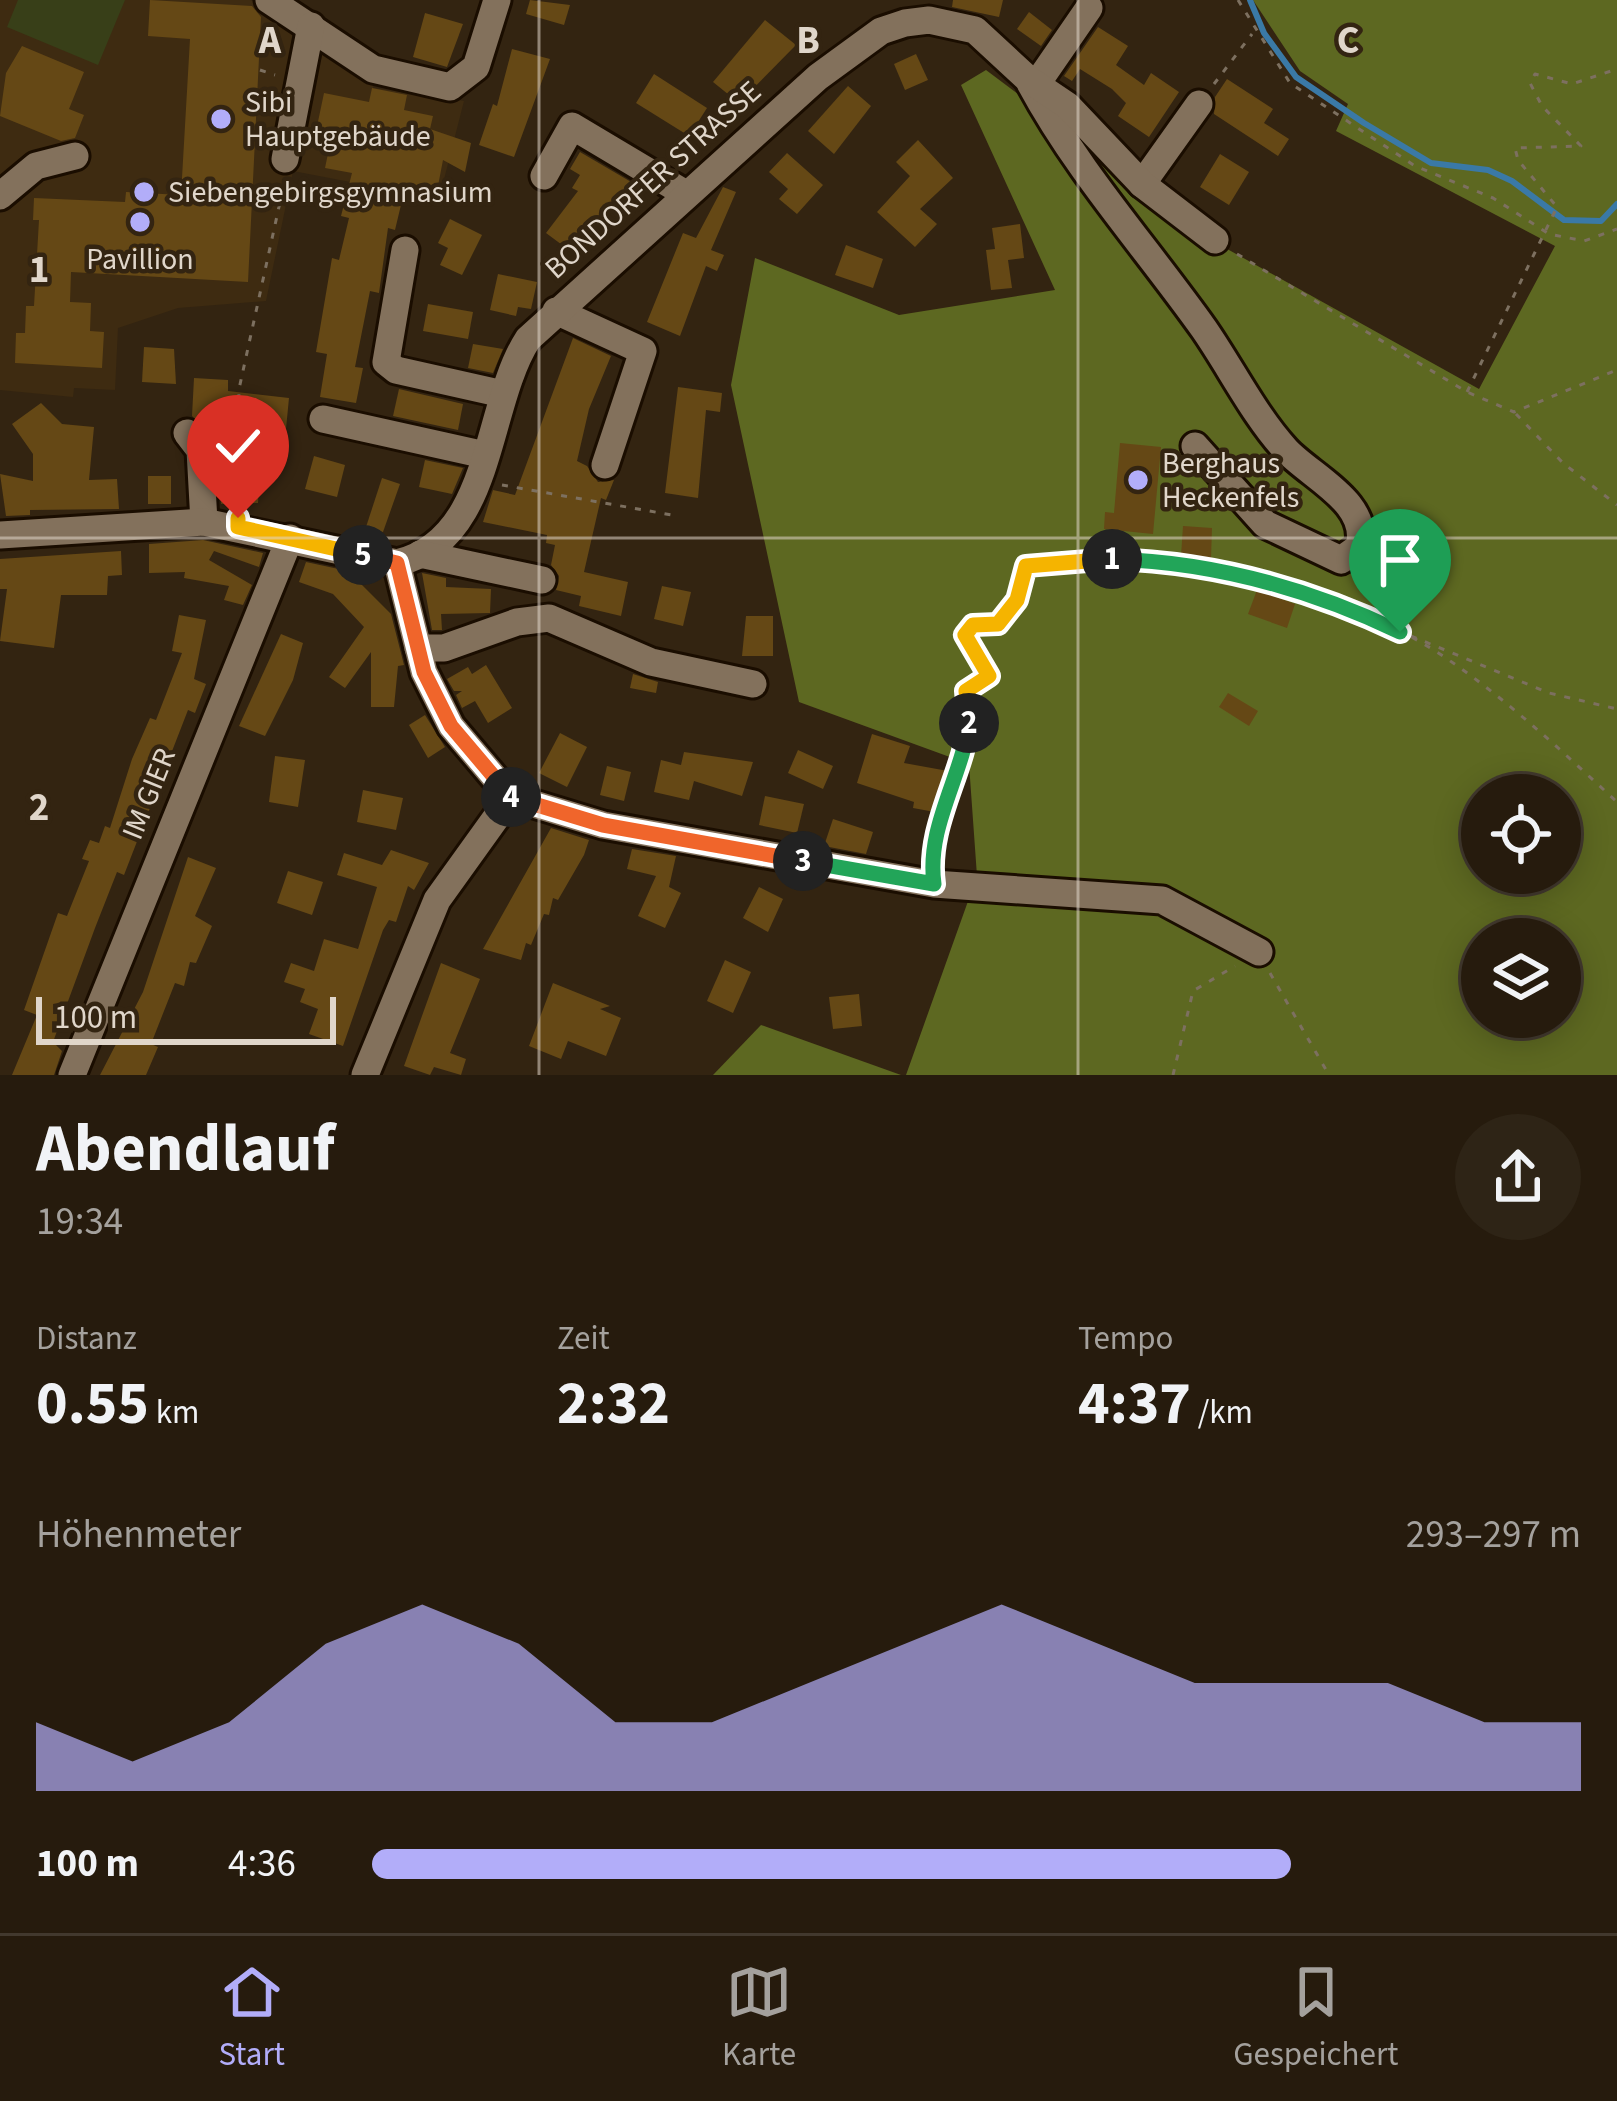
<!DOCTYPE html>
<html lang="de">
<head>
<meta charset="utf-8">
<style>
  body { margin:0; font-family:"Source Sans 3",sans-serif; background:#2e2416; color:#f1f3f6; height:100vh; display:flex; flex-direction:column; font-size:45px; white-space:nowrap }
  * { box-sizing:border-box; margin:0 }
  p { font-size:39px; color:#a4a19d }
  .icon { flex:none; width:66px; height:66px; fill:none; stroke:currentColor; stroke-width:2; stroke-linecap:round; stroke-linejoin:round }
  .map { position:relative; height:1075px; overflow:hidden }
  .drawer { display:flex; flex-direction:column; background:#261b0d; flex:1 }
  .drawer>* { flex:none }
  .controls { position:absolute; left:1461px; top:774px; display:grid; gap:24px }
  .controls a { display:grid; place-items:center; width:120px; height:120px; border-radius:50%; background:#261b0d; box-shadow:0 6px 30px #0003,0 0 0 3px #42392e; font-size:60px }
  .scale { position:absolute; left:36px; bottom:30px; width:300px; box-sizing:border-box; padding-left:12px; border:6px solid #e0d6ca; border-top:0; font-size:33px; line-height:42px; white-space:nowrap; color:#e0d6ca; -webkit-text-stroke:9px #332411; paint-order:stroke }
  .pin { position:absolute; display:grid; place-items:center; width:102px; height:102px; color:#fff; margin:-123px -51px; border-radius:50% 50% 50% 0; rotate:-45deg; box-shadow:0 0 12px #0007 }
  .pin .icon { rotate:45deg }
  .km { position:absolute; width:60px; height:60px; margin:-30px; border-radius:50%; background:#222; color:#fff; font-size:33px; line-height:60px; text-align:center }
  .round { display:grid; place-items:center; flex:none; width:126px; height:126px; border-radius:63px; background:#2e2416 }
  .overview { display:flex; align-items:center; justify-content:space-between; height:204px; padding:0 36px }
  h1 { font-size:66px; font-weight:700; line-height:90px }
  .figures { display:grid; grid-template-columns:repeat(3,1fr); gap:18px; height:204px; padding:12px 36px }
  .figures div { display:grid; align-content:center }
  .figures b { font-size:60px; font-weight:700 }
  .figures small { font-size:33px; font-weight:400 }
  .figures p { font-size:33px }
  .chart { height:336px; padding:24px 36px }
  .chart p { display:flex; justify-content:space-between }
  .chart svg { width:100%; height:216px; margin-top:12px; fill:#b2adf9; opacity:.7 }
  ul { padding:0 36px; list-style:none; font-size:39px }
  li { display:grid; grid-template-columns:192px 144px 1fr; align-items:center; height:90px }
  li i { height:30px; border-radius:15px; background:#b2adf9 }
  .menu { display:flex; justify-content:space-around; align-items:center; height:168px; border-top:3px solid #42392e; background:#261b0d; font-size:33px; color:#a4a19d }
  .menu a { display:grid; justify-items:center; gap:6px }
  .menu .on { color:#b2adf9 }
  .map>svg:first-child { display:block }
</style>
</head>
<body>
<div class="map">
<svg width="1617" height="1075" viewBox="0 0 1617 1075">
  <rect width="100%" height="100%" fill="#332411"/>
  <!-- built -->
  <polygon fill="#3e2b11" points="0,0 250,0 263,5 374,81 373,88 464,101 439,199 293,171 266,301 178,308 118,328 115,390 74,388 73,397 0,390"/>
  <!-- green -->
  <polygon fill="#383f18" points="18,0 125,0 98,65 7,27"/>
  <!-- forest -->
  <g fill="#5d6821" fill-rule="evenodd">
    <path d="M1253 0H1617V1075H906L977 876 969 764 799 702 731 385 755 258 899 315 1055 290 961 85 986 70 1220 245 1479 389 1555 246 1336 131 1348 104 1300 71ZM1482 795H1560V873H1482ZM1482 939H1560V1017H1482Z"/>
    <polygon points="761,1025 901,1075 713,1075"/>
  </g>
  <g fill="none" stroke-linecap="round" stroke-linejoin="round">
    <!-- stream -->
    <polyline stroke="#3a79a6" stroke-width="6" points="1250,0 1264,33 1296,77 1364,123 1431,163 1488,170 1512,181 1564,220 1601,221 1617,204"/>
  </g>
  <!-- building -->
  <g fill="#654815">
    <polygon points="150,0 252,6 261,17 248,282 71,272 70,302 91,303 90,331 104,332 102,368 15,363 16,333 25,333 26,306 34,306 39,220 33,220 34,198 125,202 126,192 181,195 190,39 148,36"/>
    <polygon points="530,0 570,5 564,25 526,14"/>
    <polygon points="953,0 1003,0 999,17 952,7"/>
    <polygon points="1029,12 1052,30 1041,46 1017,29"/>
    <polygon points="425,13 463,24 447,67 413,57"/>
    <polygon points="765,20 796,45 739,103 713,82"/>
    <polygon points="1098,27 1128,46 1116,65 1144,85 1151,73 1179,92 1149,137 1118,116 1126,103 1112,89 1080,69 1072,81 1064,76"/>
    <polygon points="22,46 84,72 69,109 84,115 75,138 61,141 0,116 6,73"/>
    <polygon points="512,49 550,59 514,157 479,145 493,104 497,106"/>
    <polygon points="916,54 928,80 905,90 894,64"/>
    <polygon points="654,74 707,108 689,136 636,103"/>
    <polygon points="1227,79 1273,109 1264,123 1289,139 1278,156 1214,114 1215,97"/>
    <polygon points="848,86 871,106 834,154 808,131"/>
    <polygon points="372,88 407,95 404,110 433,116 430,129 471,143 465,172 443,160 437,191 406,184 395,230 388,228 379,293 370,291 355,367 363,368 356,403 320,397 327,354 316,352 332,258 339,260 349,218 341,216 352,173 325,168 331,139 315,136 324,93 369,102"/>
    <polygon points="918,140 953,178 920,209 937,224 915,247 877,212 910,176 896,162"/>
    <polygon points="580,152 638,186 627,204 615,198 577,256 546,233 578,191 572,188 580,175 570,169"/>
    <polygon points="787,153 823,185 797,214 779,199 788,189 769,172"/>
    <polygon points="1220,154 1249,172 1229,205 1200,187"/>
    <polygon points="723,187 736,192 711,250 724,255 717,271 706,266 680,336 647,322 683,233 696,238"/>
    <polygon points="450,219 482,235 462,275 440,265 448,248 438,243"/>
    <polygon points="1020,224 1024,258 1008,260 1012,288 991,290 986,250 995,249 992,228"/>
    <polygon points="846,245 883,259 873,288 835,275"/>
    <polygon points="498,274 537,282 531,309 518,307 516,316 490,310"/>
    <polygon points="428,304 473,312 468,339 423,331"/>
    <polygon points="573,338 611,356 589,409 577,461 587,466 598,482 614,480 606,500 601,498 584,572 628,582 621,616 579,606 581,596 556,590 559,576 551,565 555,545 546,543 547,535 483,522 493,490 515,495"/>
    <polygon points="473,344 503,349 493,373 468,368"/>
    <polygon points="144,347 174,349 176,384 142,382"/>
    <polygon points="194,378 228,380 228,391 289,398 285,439 225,427 224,435 211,434 192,416"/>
    <polygon points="678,387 722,393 720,412 706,410 698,498 665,493"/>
    <polygon points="399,389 463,404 458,430 393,416"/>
    <polygon points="41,403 62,424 94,427 89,480 117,479 119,509 30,510 30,515 6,516 0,474 33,481 33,454 12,424"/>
    <polygon points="1120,443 1161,447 1153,534 1104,529 1105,512 1114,513"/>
    <polygon points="314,456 345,465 337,497 305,489"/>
    <polygon points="425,460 463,468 452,494 419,487"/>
    <rect x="148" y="476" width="23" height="28"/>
    <polygon points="382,478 400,484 383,532 366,527"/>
    <polygon points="220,481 259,484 258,503 221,504"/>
    <polygon points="1183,526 1212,528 1211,558 1181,556"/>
    <polygon points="203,540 263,553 259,567 214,551 209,560 252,585 243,605 224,600 229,586 184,578 185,572 149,573 149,544"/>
    <polygon points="121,551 122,575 108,576 107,595 61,595 54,648 0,641 7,589 0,589 0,559"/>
    <polygon points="306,562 348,571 391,614 404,665 398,666 394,707 371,707 371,652 345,688 329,677 364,627 333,594 299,582"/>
    <polygon points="422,573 446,578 446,587 491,589 490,613 441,614 442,630 432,630"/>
    <polygon points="662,586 691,592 683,626 654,619"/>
    <polygon points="1257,590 1295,604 1287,628 1248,614"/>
    <polygon points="179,615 206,620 194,679 206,684 195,713 188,710 124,875 117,872 95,928 53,1042 62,1051 54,1075 12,1075 37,1015 24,1010 58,913 67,916 89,861 82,859 90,840 99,843 105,826 110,828 132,759 150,718 156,720 182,653 172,651"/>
    <polygon points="746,616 773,616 773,656 742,656"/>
    <polygon points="281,634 303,643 293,680 265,736 239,726"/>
    <polygon points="486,665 512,708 488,723 475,701 462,708 456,695 462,691 454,691 447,679 468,667 472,674"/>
    <polygon points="633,674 658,682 656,693 630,688"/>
    <polygon points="1228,693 1258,711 1249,726 1219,707"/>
    <polygon points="425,715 445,747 428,758 409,725"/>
    <polygon points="560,733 587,747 567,787 539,773"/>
    <polygon points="872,734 910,746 904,763 948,771 940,813 913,808 914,802 857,783"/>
    <polygon points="798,750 833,766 823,789 788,773"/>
    <polygon points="684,752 753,762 742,796 694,781 689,800 654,792 661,760 681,765"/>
    <polygon points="275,756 305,760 298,807 269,802"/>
    <polygon points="607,766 631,772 624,801 600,795"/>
    <polygon points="363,790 403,798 396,830 357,822"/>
    <polygon points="765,796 804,804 797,833 759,825"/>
    <polygon points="833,819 873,832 866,854 824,846"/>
    <polygon points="551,828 589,840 584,855 558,900 553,898 549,915 544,914 531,945 526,943 521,960 483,949"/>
    <polygon points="632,849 676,856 669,887 681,893 665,928 638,916 656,876 627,869"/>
    <polygon points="391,850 429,863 414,890 408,886 396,922 389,920 383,930 343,1046 309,1034 318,1009 300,1002 305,989 284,982 291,963 314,971 324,939 358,949 377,887 337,875 344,853 382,865"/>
    <polygon points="188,857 216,868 195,916 212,926 196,963 190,962 184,986 175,983 151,1044 158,1047 146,1075 100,1075 143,992"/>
    <polygon points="288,871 323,882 312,915 277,903"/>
    <polygon points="759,887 783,899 768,932 743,918"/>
    <polygon points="725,960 751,972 733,1013 707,1001"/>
    <polygon points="441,963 480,979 450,1053 466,1059 461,1075 434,1067 430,1075 404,1066"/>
    <polygon points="553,983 610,1006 600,1009 621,1018 606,1056 568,1041 561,1059 529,1046"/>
    <polygon points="859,994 862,1026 833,1029 829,997"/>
  </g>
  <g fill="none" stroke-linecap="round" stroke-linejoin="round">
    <defs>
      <g id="minor">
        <polyline points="269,0 373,69 450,87 476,67 497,0"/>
        <path d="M1030 83C1078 172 1145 246 1204 329 1231 368 1254 415 1286 450 1311 477 1371 503 1359 547L1341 560 1265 524 1195 446"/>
        <polyline points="1036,85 1089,8"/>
        <polyline points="285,159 311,26"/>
        <polyline points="544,176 572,126 686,194"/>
        <polyline points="1142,184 1199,104"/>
        <polyline points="0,196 36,166 75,156"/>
        <polyline points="405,250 386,362 396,370 503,394"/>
        <polyline points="556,311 643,351 605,465"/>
        <polyline points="323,419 485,455"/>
        <polyline points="187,433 200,450 204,522"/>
        <path d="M0 535 204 522 397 563C494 540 484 407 528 339L818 77 881 31 905 23 929 20 975 30 1028 79 1068 106 1142 184 1215 240"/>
        <polyline points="420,554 542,580"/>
        <polyline points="397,563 424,672 451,726 511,797"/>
        <polyline points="418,648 444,648 517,622 549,618 651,662 753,684"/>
        <polyline points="511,797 603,825 934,884 1162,900 1259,952"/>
        <polyline points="72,1075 290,538"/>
        <polyline points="365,1075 437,900 511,797"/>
      </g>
    </defs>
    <!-- minor casing -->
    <use href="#minor" stroke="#1a0d00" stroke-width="33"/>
    <!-- path -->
    <g stroke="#7d7060" stroke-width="3" stroke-dasharray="6 9" stroke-linecap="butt">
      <polyline points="1238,0 1290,83 1415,166 1493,198 1549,234 1584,241 1617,229"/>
      <polyline points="260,70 275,75"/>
      <polyline points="1214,84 1252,34"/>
      <polyline points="1237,254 1467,392 1514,412 1617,370"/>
      <polyline points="1467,392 1557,207 1518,160 1515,148 1581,146 1542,106 1530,83 1535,74 1572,84 1617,69"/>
      <polyline points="1516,414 1563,463 1617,505"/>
      <polyline points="502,485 672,515"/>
      <polyline points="237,505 239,389 284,184"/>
      <polyline points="1411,636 1549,693 1617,709"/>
      <path d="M933 859C943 811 976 734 966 691L989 676 965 635 973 625 998 624 1017 600 1026 566C1169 546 1336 580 1456 665 1513 705 1566 755 1617 802"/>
      <polyline points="1270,973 1329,1075"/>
      <polyline points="1173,1075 1193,991 1235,966"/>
    </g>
    <!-- minor -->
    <use href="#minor" stroke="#83715c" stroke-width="27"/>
  </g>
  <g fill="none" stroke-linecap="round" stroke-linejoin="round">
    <defs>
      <path id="split-1" d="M1112 559C1211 562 1310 589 1400 632"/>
      <polyline id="split-2" points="969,723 966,691 989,676 965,635 973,625 998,624 1017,600 1026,566 1112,559"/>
      <path id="split-3" d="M803 861 934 884C926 827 962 777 969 723"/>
      <polyline id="split-4" points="511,797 603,825 803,861"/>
      <polyline id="split-5" points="363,555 397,563 424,672 451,726 511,797"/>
      <polyline id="split-6" points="238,518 238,527 363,555"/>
    </defs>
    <!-- split-1 casing -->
    <use href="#split-1" stroke="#fff" stroke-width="24"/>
    <!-- split-2 casing -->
    <use href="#split-2" stroke="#fff" stroke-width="24"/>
    <!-- split-3 casing -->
    <use href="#split-3" stroke="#fff" stroke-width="24"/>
    <!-- split-4 casing -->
    <use href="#split-4" stroke="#fff" stroke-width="24"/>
    <!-- split-5 casing -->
    <use href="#split-5" stroke="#fff" stroke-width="24"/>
    <!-- split-6 casing -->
    <use href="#split-6" stroke="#fff" stroke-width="24"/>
    <!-- split-1 -->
    <use href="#split-1" stroke="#22a559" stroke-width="15"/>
    <!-- split-2 -->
    <use href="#split-2" stroke="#f5b400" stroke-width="15"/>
    <!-- split-3 -->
    <use href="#split-3" stroke="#22a559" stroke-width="15"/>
    <!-- split-4 -->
    <use href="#split-4" stroke="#f0652b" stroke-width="15"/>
    <!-- split-5 -->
    <use href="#split-5" stroke="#f0652b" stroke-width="15"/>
    <!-- split-6 -->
    <use href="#split-6" stroke="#f5b400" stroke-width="15"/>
  </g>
  <!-- grid -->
  <path fill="none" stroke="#e0d6ca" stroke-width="3" stroke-opacity="0.55" d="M539 0V1075M1078 0V1075M0 538H1617"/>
  <!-- markers -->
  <g fill="#b2adf9" stroke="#332411" stroke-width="4.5">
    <circle cx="221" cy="119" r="12"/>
    <circle cx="144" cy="192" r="12"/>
    <circle cx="140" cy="222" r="12"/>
    <circle cx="1138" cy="480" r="12"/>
  </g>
  <g text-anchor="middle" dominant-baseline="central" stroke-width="9" stroke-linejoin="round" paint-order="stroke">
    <!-- poi labels -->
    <g font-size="30" fill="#e0d6ca" stroke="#332411" text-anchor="start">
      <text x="245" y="102">Sibi<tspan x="245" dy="34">Hauptgebäude</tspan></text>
      <text x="168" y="192">Siebengebirgsgymnasium</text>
      <text x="140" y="259" text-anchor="middle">Pavillion</text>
      <text x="1162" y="463">Berghaus<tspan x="1162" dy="34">Heckenfels</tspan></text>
    </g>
    <!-- street labels -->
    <g font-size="30" fill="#e0d6ca" stroke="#332411">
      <text transform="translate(653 180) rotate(-42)">BONDORFER STRASSE</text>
      <text transform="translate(149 794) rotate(-68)">IM GIER</text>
    </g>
  </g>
  <g font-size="39" text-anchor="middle" font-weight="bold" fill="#e0d6ca" stroke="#332411" stroke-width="9" stroke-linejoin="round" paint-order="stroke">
    <text x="270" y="53">A</text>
    <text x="808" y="53">B</text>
    <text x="1348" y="53">C</text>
    <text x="39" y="282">1</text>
    <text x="39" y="820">2</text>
  </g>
</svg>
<div class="controls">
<a><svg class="icon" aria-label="locate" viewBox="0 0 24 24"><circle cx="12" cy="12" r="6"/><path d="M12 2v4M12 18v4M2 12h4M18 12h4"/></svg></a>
<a><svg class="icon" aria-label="layers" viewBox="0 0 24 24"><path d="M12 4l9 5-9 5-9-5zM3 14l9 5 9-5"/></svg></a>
</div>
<div class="scale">100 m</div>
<div class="pin" style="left:1400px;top:632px;background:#1e9e55"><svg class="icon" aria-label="arrive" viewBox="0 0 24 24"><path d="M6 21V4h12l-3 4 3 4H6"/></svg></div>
<div class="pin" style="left:238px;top:518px;background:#d93025"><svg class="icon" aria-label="check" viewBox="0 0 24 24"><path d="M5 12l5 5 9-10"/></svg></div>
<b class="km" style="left:1112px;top:559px">1</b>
<b class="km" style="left:969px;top:723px">2</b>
<b class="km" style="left:803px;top:861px">3</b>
<b class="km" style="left:511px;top:797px">4</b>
<b class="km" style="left:363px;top:555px">5</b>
</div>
<section class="drawer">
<div class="overview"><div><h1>Abendlauf</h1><p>19:34</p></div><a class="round"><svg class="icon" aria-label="share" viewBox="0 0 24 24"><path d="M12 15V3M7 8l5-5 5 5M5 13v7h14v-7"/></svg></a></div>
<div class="figures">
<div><p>Distanz</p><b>0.55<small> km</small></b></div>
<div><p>Zeit</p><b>2:32</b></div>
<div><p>Tempo</p><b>4:37<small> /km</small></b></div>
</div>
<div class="chart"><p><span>Höhenmeter</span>293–297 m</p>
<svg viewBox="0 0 160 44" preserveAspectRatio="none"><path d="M0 44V30L10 38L20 30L30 14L40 6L50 14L60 30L70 30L80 22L90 14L100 6L110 14L120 22L130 22L140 22L150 30L160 30V44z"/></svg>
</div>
<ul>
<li><b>100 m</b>4:36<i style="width:76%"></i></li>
</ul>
</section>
<nav class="menu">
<a class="on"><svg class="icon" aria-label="home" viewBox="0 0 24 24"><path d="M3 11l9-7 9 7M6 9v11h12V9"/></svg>Start</a>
<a><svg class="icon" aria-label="map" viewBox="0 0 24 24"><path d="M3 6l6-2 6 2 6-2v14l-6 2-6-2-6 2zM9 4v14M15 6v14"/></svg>Karte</a>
<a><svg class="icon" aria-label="saved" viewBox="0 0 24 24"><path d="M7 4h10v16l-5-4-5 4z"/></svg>Gespeichert</a>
</nav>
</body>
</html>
